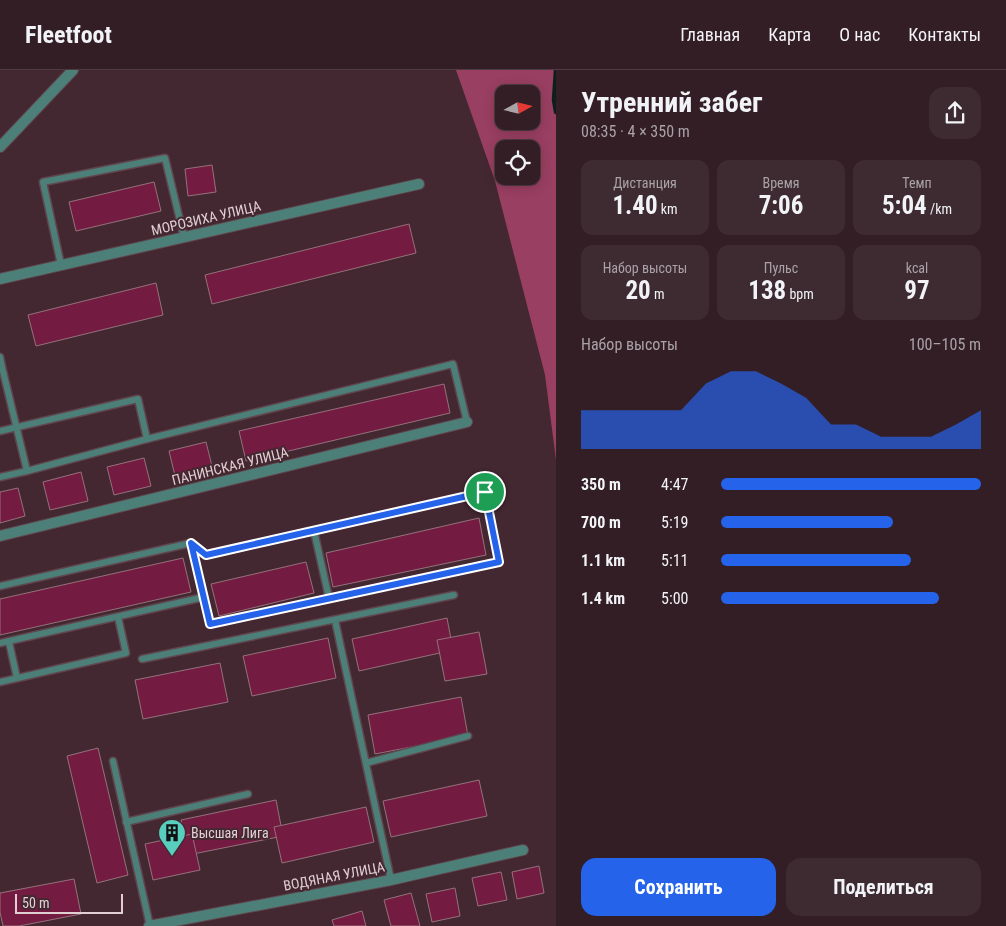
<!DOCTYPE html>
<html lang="ru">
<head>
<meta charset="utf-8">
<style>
  body { margin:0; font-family:"Roboto Condensed",sans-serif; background:#3e2b32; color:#f1f3f6; height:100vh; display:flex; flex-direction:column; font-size:19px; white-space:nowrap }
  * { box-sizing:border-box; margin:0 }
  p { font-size:16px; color:#a9a2a7 }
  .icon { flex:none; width:28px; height:28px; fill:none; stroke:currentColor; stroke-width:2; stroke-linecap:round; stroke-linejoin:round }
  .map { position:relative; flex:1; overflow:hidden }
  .details { display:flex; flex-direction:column; background:#331e25; width:450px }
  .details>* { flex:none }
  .needle { width:32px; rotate:82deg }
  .buttons { position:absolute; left:495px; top:15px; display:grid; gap:10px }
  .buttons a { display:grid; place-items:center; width:45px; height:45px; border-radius:10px; background:#331e25; box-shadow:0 2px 12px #0003,0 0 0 1px #4e3c42; font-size:25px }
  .scale { position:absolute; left:15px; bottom:12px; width:108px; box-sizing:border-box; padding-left:5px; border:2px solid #e1cfd4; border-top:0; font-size:14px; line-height:18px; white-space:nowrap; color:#e1cfd4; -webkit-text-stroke:4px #442831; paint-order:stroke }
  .pin { position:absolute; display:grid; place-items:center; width:42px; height:42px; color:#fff; margin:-21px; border:2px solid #fff; border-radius:50%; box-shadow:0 1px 5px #0007 }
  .round { display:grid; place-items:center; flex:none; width:52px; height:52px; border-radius:15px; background:#3e2b32 }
  .summary { display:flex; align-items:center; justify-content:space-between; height:85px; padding:0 25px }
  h1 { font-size:28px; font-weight:700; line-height:38px }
  .stats { display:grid; grid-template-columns:repeat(3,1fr); gap:8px; height:85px; padding:5px 25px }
  .stats div { display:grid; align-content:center; border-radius:12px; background:#3e2b32; text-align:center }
  .stats b { font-size:25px; font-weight:700 }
  .stats small { font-size:14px; font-weight:400 }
  .stats p { font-size:14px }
  .chart { height:140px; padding:10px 25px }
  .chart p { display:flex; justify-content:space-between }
  .chart svg { width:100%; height:90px; margin-top:5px; fill:#2563eb; opacity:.7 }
  .primary-button { display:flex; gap:10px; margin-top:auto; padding:10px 25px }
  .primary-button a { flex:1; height:58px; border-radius:15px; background:#2563eb; color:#fff; font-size:20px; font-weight:700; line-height:58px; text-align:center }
  .primary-button a+a { background:#3e2b32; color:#f1f3f6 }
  ul { padding:0 25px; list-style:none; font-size:16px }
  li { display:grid; grid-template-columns:80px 60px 1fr; align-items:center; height:38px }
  li i { height:12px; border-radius:6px; background:#2563eb }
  header { display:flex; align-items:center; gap:30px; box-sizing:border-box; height:70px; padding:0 25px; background:#331e25; border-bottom:1px solid #4e3c42 }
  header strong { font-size:24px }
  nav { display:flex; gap:28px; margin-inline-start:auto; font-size:18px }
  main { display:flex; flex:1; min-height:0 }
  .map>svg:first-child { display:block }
</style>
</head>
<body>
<header>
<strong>Fleetfoot</strong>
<nav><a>Главная</a><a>Карта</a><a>О нас</a><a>Контакты</a></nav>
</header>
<main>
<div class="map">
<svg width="556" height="856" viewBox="0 0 556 856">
  <rect width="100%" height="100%" fill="#442831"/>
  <!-- forest -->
  <path fill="#993f61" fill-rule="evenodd" d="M456 0H556V390L545 305 495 111ZM504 24H531V51H504ZM504 79H531V106H504Z"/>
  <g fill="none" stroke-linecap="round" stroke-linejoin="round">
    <!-- stream -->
    <polyline stroke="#0d1f1d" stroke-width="4.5" points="556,0 554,30 556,42"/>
  </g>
  <!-- building -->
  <g fill="#741b41" stroke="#93727b">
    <polygon points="212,95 216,122 188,126 185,99"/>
    <polygon points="154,112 161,141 76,161 69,132"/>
    <polygon points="409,154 416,183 212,234 205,205"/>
    <polygon points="156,213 163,245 36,276 28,245"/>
    <polygon points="444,314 450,343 246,391 239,361"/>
    <polygon points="206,372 213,400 176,410 169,381"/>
    <polygon points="144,388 151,416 114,425 107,397"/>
    <polygon points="81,402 88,431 50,440 43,412"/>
    <polygon points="18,418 25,446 0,453 0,422"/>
    <polygon points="479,448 486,485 333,517 326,483"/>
    <polygon points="183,488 191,522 0,565 0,529"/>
    <polygon points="306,492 314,523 219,546 211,514"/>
    <polygon points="447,548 453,580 359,601 352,569"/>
    <polygon points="479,562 487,604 445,611 437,570"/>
    <polygon points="328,568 336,608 252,626 243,586"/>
    <polygon points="220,593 228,632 143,649 135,610"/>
    <polygon points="461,627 468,666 375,684 368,645"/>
    <polygon points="98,678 128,805 97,813 67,686"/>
    <polygon points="479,710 487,746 391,767 383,731"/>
    <polygon points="276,730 283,766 188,785 181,750"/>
    <polygon points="366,737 374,772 282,793 274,757"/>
    <polygon points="192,764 200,800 153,810 145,774"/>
    <polygon points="539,796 544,823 517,829 512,802"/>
    <polygon points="501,802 507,830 478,836 472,808"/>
    <polygon points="74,809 81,844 19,856 3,856 0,842 0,823"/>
    <polygon points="455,818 460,846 432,852 426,824"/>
    <polygon points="411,823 420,856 391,856 384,830"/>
    <polygon points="362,841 366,856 334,856 332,850"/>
  </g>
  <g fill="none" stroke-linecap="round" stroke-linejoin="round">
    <defs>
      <g id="service">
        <polyline points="61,195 43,112 165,88 184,167"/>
        <polyline points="0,287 2,297 0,298"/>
        <polyline points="0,361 138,329 147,369 27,401"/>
        <polyline points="147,369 453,294 467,352"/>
        <polyline points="0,407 27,401 2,297"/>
        <polyline points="314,461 329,528"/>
        <polyline points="0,516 191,473 206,485 485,422 499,492 210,554 191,473"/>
        <polyline points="335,550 391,810"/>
        <polyline points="9,572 17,608"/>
        <polyline points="0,573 204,527"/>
        <polyline points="142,589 454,525"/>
        <polyline points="0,612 126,583 118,547"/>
        <polyline points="113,691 150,856"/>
        <polyline points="366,693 468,666"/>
        <polyline points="126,752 248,724"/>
      </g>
      <g id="minor">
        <polyline points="0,77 73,0"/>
        <polyline points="0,209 419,114"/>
        <polyline points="0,466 467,352"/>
        <polyline points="149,856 391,810 523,780"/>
      </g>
    </defs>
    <!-- service casing -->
    <use href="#service" stroke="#60464e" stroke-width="9"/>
    <!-- minor casing -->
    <use href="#minor" stroke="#60464e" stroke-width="12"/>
    <!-- service -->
    <use href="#service" stroke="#4c7f78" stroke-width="6"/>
    <!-- minor -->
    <use href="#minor" stroke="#4c7f78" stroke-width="10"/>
  </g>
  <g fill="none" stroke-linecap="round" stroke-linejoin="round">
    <defs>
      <polygon id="route" points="485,422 499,492 210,554 191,473 206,485"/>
    </defs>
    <!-- route casing -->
    <use href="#route" stroke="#fff" stroke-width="10"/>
    <!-- route -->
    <use href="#route" stroke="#2563eb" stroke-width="6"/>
  </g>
  <!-- icons -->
  <defs>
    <symbol id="building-pin" viewBox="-11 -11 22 30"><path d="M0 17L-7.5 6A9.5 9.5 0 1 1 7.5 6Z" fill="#58cebf" stroke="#442831"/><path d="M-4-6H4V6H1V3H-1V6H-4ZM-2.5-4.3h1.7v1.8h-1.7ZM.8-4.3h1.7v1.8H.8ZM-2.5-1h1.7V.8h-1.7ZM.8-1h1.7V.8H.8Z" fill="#111"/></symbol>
  </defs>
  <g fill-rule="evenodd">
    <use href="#building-pin" x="156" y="747" width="32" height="43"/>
  </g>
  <g text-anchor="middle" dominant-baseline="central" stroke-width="4" stroke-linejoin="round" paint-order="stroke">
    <!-- street labels -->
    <g font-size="14" fill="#e1cfd4" stroke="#442831">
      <text transform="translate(206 148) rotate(-13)">МОРОЗИХА УЛИЦА</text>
      <text transform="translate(230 396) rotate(-14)">ПАНИНСКАЯ УЛИЦА</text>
      <text transform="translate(334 806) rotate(-11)">ВОДЯНАЯ УЛИЦА</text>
    </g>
    <!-- poi labels -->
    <g font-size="14" fill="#e1cfd4" stroke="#442831" text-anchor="start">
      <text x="191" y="763">Высшая Лига</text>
    </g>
  </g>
</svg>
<div class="buttons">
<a><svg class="needle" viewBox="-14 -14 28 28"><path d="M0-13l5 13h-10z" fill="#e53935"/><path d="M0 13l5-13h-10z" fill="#a9a2a7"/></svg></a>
<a><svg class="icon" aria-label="locate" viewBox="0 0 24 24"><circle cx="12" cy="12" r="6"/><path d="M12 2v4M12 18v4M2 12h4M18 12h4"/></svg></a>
</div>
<div class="scale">50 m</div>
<div class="pin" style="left:485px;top:422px;background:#1e9e55"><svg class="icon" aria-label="arrive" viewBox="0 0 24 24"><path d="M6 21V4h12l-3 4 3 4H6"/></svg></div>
</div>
<section class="details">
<div class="summary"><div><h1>Утренний забег</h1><p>08:35 · 4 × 350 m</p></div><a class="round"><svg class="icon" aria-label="share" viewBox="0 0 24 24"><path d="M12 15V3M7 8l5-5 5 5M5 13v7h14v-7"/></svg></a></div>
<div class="stats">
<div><p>Дистанция</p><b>1.40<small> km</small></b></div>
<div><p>Время</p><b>7:06</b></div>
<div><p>Темп</p><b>5:04<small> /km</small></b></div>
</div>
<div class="stats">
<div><p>Набор высоты</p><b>20<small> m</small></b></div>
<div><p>Пульс</p><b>138<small> bpm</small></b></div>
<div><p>kcal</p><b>97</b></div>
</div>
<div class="chart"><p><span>Набор высоты</span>100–105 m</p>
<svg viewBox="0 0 160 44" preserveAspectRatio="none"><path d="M0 44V25L10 25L20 25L30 25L40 25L50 12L60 6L70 6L80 12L90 19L100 32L110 32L120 38L130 38L140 38L150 32L160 25V44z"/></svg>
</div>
<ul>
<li><b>350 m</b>4:47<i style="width:100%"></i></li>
<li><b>700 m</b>5:19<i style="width:66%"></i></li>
<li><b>1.1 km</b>5:11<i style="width:73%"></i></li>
<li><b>1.4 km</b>5:00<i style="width:84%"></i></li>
</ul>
<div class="primary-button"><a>Сохранить</a><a>Поделиться</a></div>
</section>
</main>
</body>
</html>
